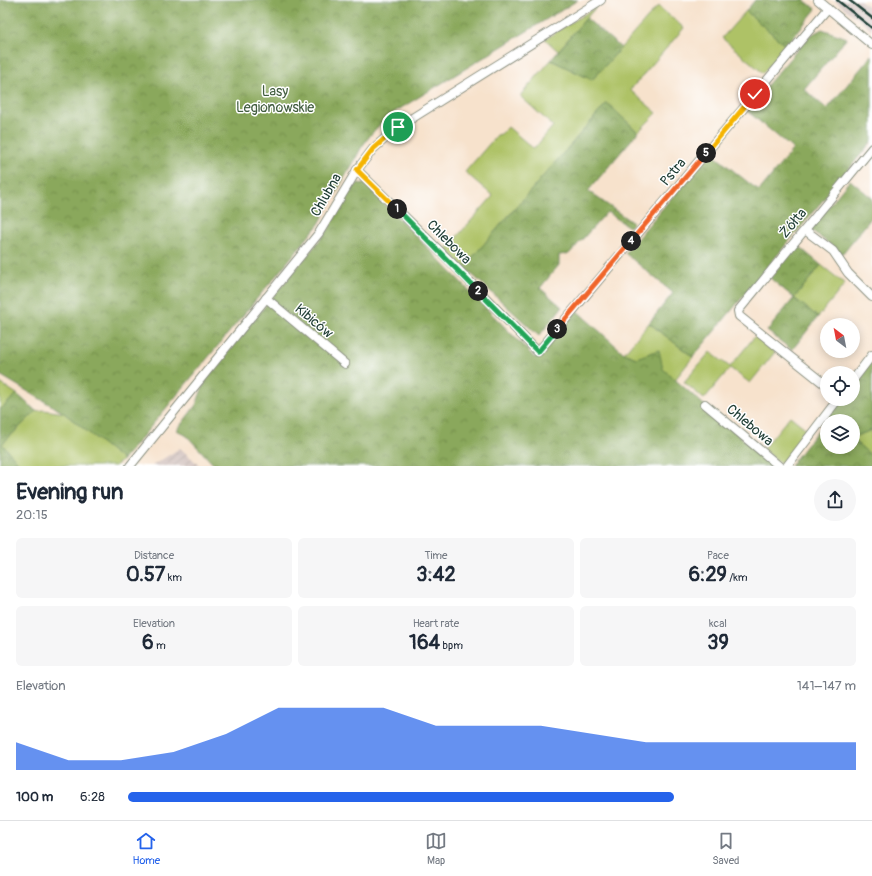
<!DOCTYPE html>
<html lang="en">
<head>
<meta charset="utf-8">
<style>
  body { margin:0; font-family:Pangolin,sans-serif; background:#f6f6f7; color:#1f2937; height:100vh; display:flex; flex-direction:column; font-size:15px; white-space:nowrap }
  * { box-sizing:border-box; margin:0 }
  p { font-size:13px; color:#747a83 }
  .icon { flex:none; width:22px; height:22px; fill:none; stroke:currentColor; stroke-width:2; stroke-linecap:round; stroke-linejoin:round }
  .map { position:relative; height:466px; overflow:hidden }
  .side { display:flex; flex-direction:column; background:#fff; flex:1 }
  .side>* { flex:none }
  .needle { width:26px; rotate:328deg }
  .tools { position:absolute; left:820px; top:318px; display:grid; gap:8px }
  .tools a { display:grid; place-items:center; width:40px; height:40px; border-radius:50%; background:#fff; box-shadow:0 2px 10px #0003; font-size:20px }
  .pin { position:absolute; display:grid; place-items:center; width:34px; height:34px; color:#fff; margin:-17px; border:2px solid #fff; border-radius:50%; box-shadow:0 1px 4px #0007 }
  .km { position:absolute; width:20px; height:20px; margin:-10px; border-radius:50%; background:#222; color:#fff; font-size:11px; line-height:20px; text-align:center }
  .round { display:grid; place-items:center; flex:none; width:42px; height:42px; border-radius:21px; background:#f6f6f7 }
  .headline { display:flex; align-items:center; justify-content:space-between; height:68px; padding:0 16px }
  h1 { font-size:22px; font-weight:700; line-height:30px }
  .figures { display:grid; grid-template-columns:repeat(3,1fr); gap:6px; height:68px; padding:4px 16px }
  .figures div { display:grid; align-content:center; border-radius:6px; background:#f6f6f7; text-align:center }
  .figures b { font-size:20px; font-weight:700 }
  .figures small { font-size:11px; font-weight:400 }
  .figures p { font-size:11px }
  .chart { height:112px; padding:8px 16px }
  .chart p { display:flex; justify-content:space-between }
  .chart svg { width:100%; height:72px; margin-top:4px; fill:#2563eb; opacity:.7 }
  ul { padding:0 16px; list-style:none; font-size:13px }
  li { display:grid; grid-template-columns:64px 48px 1fr; align-items:center; height:30px }
  li i { height:10px; border-radius:5px; background:#2563eb }
  .menu { display:flex; justify-content:space-around; align-items:center; height:56px; border-top:1px solid #e0e1e3; background:#fff; font-size:11px; color:#747a83 }
  .menu a { display:grid; justify-items:center; gap:2px }
  .menu .active { color:#2563eb }
  .map>svg:first-child { display:block }
</style>
</head>
<body>
<div class="map">
<svg width="872" height="466" viewBox="0 0 872 466">
  <defs>
    <pattern id="industrial-furrows" width="10" height="10" patternUnits="userSpaceOnUse"><rect width="10" height="10" fill="#d0c0bb"/><path d="M-1 1l2-2M0 10L10 0M9 11l2-2" fill="none" stroke="#a89d99"/></pattern>
    <pattern id="forest-crowns" width="20" height="18" patternUnits="userSpaceOnUse"><rect width="20" height="18" fill="#8aa85b"/><path d="M2 6a3 3 0 1 1 6 0M12 15a3 3 0 1 1 6 0" fill="none" stroke="#708a4c"/></pattern>
  </defs>
  <rect width="100%" height="100%" fill="#fff"/>
  <filter id="ink" filterUnits="userSpaceOnUse"><feTurbulence type="fractalNoise" baseFrequency=".025" numOctaves="2"/><feDisplacementMap in="SourceGraphic" scale="8" xChannelSelector="R" yChannelSelector="G"/><feConvolveMatrix kernelMatrix="1 2 1 2 8 2 1 2 1" color-interpolation-filters="sRGB"/></filter>
  <filter id="wash" filterUnits="userSpaceOnUse"><feTurbulence type="fractalNoise" baseFrequency=".012" numOctaves="4" result="noise"/><feDisplacementMap in="SourceGraphic" scale="16" xChannelSelector="R" yChannelSelector="G"/><feGaussianBlur stdDeviation="0.9" result="paint"/><feColorMatrix in="noise" values="0 0 0 0 0 0 0 0 0 0 0 0 0 0 0 0 0 1.4 0 .05"/><feComposite in="paint" operator="in"/></filter>
  <g filter="url(#wash)">
    <rect width="100%" height="100%" fill="#f7e2cc"/>
    <!-- industrial -->
    <polygon fill="url(#industrial-furrows)" points="180,448 200,466 152,466"/>
    <!-- railway -->
    <polygon fill="#d0c0bb" points="834,0 860,0 872,10 872,30"/>
    <!-- grass -->
    <g fill="#aec266" stroke="#66804d">
      <polygon points="658,6 684,28 630,90 657,113 638,132 607,103 464,267 446,249 493,196 465,172 497,135 501,134 508,127 534,149 553,126 520,96 551,60 592,80"/>
      <polygon points="596,7 558,51 545,39"/>
      <polygon points="746,11 786,46 763,73 722,38"/>
      <polygon points="821,265 845,284 818,317 794,298"/>
      <polygon points="649,323 693,357 674,381 663,369 624,353"/>
      <polygon points="755,336 775,352 750,383 730,368 704,399 684,382 710,352 730,367"/>
      <polygon points="0,383 17,394 0,410"/>
      <polygon points="44,410 64,413 123,460 115,466 21,466 2,444 36,411"/>
      <polygon points="790,416 809,431 783,466 763,449"/>
      <polygon points="872,430 872,456 853,440 853,437"/>
    </g>
    <!-- forest -->
    <g fill="url(#forest-crowns)" stroke="#547248">
      <path d="M0 0H578L388 116C378 126 369 136 361 148 356 157 353 165 347 173L319 224 123 460 64 413 0 375Z"/>
      <polygon points="755,0 804,0 816,9 786,46 746,11"/>
      <polygon points="586,18 621,48 592,80 551,60"/>
      <polygon points="822,29 847,38 804,89 827,109 872,55 872,141 693,357 649,323 673,293 625,253 710,152 759,191 793,149 746,110 809,36"/>
      <polygon points="607,103 638,132 588,191 633,223 629,227 607,212 569,254 559,255 559,265 540,288 562,307 539,336 464,267"/>
      <polygon points="850,180 872,198 872,217 842,254 810,229"/>
      <polygon points="358,183 365,184 535,358 577,311 624,353 636,358 659,350 663,369 774,466 215,466 187,436 177,430 196,405 207,376 328,230 348,193"/>
      <polygon points="797,245 821,265 794,298 818,317 792,350 767,331 794,298 770,278"/>
      <polygon points="872,360 872,430 853,437 853,421 827,421 827,447 853,447 853,440 872,456 872,466 790,466 842,399 853,399 853,384"/>
      <polygon points="17,394 36,411 2,444 21,466 0,466 0,410"/>
    </g>
  </g>
  <g filter="url(#ink)">
    <g fill="none" stroke-linecap="round" stroke-linejoin="round">
      <defs>
        <g id="minor">
          <polyline points="818,0 872,45"/>
          <polyline points="357,170 450,261 538,352 828,8"/>
          <polyline points="805,230 833,251 848,273 872,297"/>
          <polyline points="266,298 345,364"/>
          <polyline points="853,380 872,355"/>
          <polyline points="827,386 739,316 738,311 872,148"/>
          <polyline points="705,404 779,466"/>
          <polyline points="130,466 319,233 357,170 373,149 398,127 601,0"/>
          <polyline points="787,466 838,399"/>
        </g>
      </defs>
      <!-- minor casing -->
      <use href="#minor" stroke="#8b9080" stroke-width="10"/>
      <!-- minor -->
      <use href="#minor" stroke="#fff" stroke-width="8"/>
      <!-- rail -->
      <g stroke="#1f3d34" stroke-width="2.5">
        <polyline points="837,0 872,28"/>
        <polyline points="849,0 872,18"/>
      </g>
    </g>
  </g>
  <g fill="none" stroke-linecap="round" stroke-linejoin="round" filter="url(#ink)">
    <defs>
      <polyline id="split-1" points="397,209 357,170 373,149 398,127"/>
      <polyline id="split-2" points="397,209 478,291"/>
      <polyline id="split-3" points="478,291 538,352 557,329"/>
      <polyline id="split-4" points="557,329 631,241"/>
      <polyline id="split-5" points="631,241 706,153"/>
      <polyline id="split-6" points="706,153 755,94"/>
    </defs>
    <!-- split-1 casing -->
    <use href="#split-1" stroke="#fff" stroke-width="8"/>
    <!-- split-2 casing -->
    <use href="#split-2" stroke="#fff" stroke-width="8"/>
    <!-- split-3 casing -->
    <use href="#split-3" stroke="#fff" stroke-width="8"/>
    <!-- split-4 casing -->
    <use href="#split-4" stroke="#fff" stroke-width="8"/>
    <!-- split-5 casing -->
    <use href="#split-5" stroke="#fff" stroke-width="8"/>
    <!-- split-6 casing -->
    <use href="#split-6" stroke="#fff" stroke-width="8"/>
    <!-- split-1 -->
    <use href="#split-1" stroke="#f5b400" stroke-width="5"/>
    <!-- split-2 -->
    <use href="#split-2" stroke="#22a559" stroke-width="5"/>
    <!-- split-3 -->
    <use href="#split-3" stroke="#22a559" stroke-width="5"/>
    <!-- split-4 -->
    <use href="#split-4" stroke="#f0652b" stroke-width="5"/>
    <!-- split-5 -->
    <use href="#split-5" stroke="#f0652b" stroke-width="5"/>
    <!-- split-6 -->
    <use href="#split-6" stroke="#f5b400" stroke-width="5"/>
  </g>
  <g text-anchor="middle" dominant-baseline="central" stroke-width="3" stroke-linejoin="round" paint-order="stroke">
    <!-- park labels -->
    <g font-size="14" fill="#435e40" stroke="#fff">
      <text x="275" y="91">Lasy<tspan x="275" dy="16">Legionowskie</tspan></text>
    </g>
    <!-- street labels -->
    <g font-size="14" fill="#1f3d34" stroke="#fff">
      <text transform="translate(673 172) rotate(-50)">Pstra</text>
      <text transform="translate(326 195) rotate(-60)">Chlubna</text>
      <text transform="translate(793 223) rotate(-50)">Żółta</text>
      <text transform="translate(449 242) rotate(45)">Chlebowa</text>
      <text transform="translate(314 321) rotate(40)">Kibiców</text>
      <text transform="translate(750 425) rotate(40)">Chlebowa</text>
    </g>
  </g>
</svg>
<div class="tools">
<a><svg class="needle" viewBox="-14 -14 28 28"><path d="M0-13l5 13h-10z" fill="#e53935"/><path d="M0 13l5-13h-10z" fill="#747a83"/></svg></a>
<a><svg class="icon" aria-label="locate" viewBox="0 0 24 24"><circle cx="12" cy="12" r="6"/><path d="M12 2v4M12 18v4M2 12h4M18 12h4"/></svg></a>
<a><svg class="icon" aria-label="layers" viewBox="0 0 24 24"><path d="M12 4l9 5-9 5-9-5zM3 14l9 5 9-5"/></svg></a>
</div>
<div class="pin" style="left:398px;top:127px;background:#1e9e55"><svg class="icon" aria-label="arrive" viewBox="0 0 24 24"><path d="M6 21V4h12l-3 4 3 4H6"/></svg></div>
<div class="pin" style="left:755px;top:94px;background:#d93025"><svg class="icon" aria-label="check" viewBox="0 0 24 24"><path d="M5 12l5 5 9-10"/></svg></div>
<b class="km" style="left:397px;top:209px">1</b>
<b class="km" style="left:478px;top:291px">2</b>
<b class="km" style="left:557px;top:329px">3</b>
<b class="km" style="left:631px;top:241px">4</b>
<b class="km" style="left:706px;top:153px">5</b>
</div>
<section class="side">
<div class="headline"><div><h1>Evening run</h1><p>20:15</p></div><a class="round"><svg class="icon" aria-label="share" viewBox="0 0 24 24"><path d="M12 15V3M7 8l5-5 5 5M5 13v7h14v-7"/></svg></a></div>
<div class="figures">
<div><p>Distance</p><b>0.57<small> km</small></b></div>
<div><p>Time</p><b>3:42</b></div>
<div><p>Pace</p><b>6:29<small> /km</small></b></div>
</div>
<div class="figures">
<div><p>Elevation</p><b>6<small> m</small></b></div>
<div><p>Heart rate</p><b>164<small> bpm</small></b></div>
<div><p>kcal</p><b>39</b></div>
</div>
<div class="chart"><p><span>Elevation</span>141–147 m</p>
<svg viewBox="0 0 160 44" preserveAspectRatio="none"><path d="M0 44V27L10 38L20 38L30 33L40 22L50 6L60 6L70 6L80 17L90 17L100 17L110 22L120 27L130 27L140 27L150 27L160 27V44z"/></svg>
</div>
<ul>
<li><b>100 m</b>6:28<i style="width:75%"></i></li>
</ul>
</section>
<nav class="menu">
<a class="active"><svg class="icon" aria-label="home" viewBox="0 0 24 24"><path d="M3 11l9-7 9 7M6 9v11h12V9"/></svg>Home</a>
<a><svg class="icon" aria-label="map" viewBox="0 0 24 24"><path d="M3 6l6-2 6 2 6-2v14l-6 2-6-2-6 2zM9 4v14M15 6v14"/></svg>Map</a>
<a><svg class="icon" aria-label="saved" viewBox="0 0 24 24"><path d="M7 4h10v16l-5-4-5 4z"/></svg>Saved</a>
</nav>
</body>
</html>
